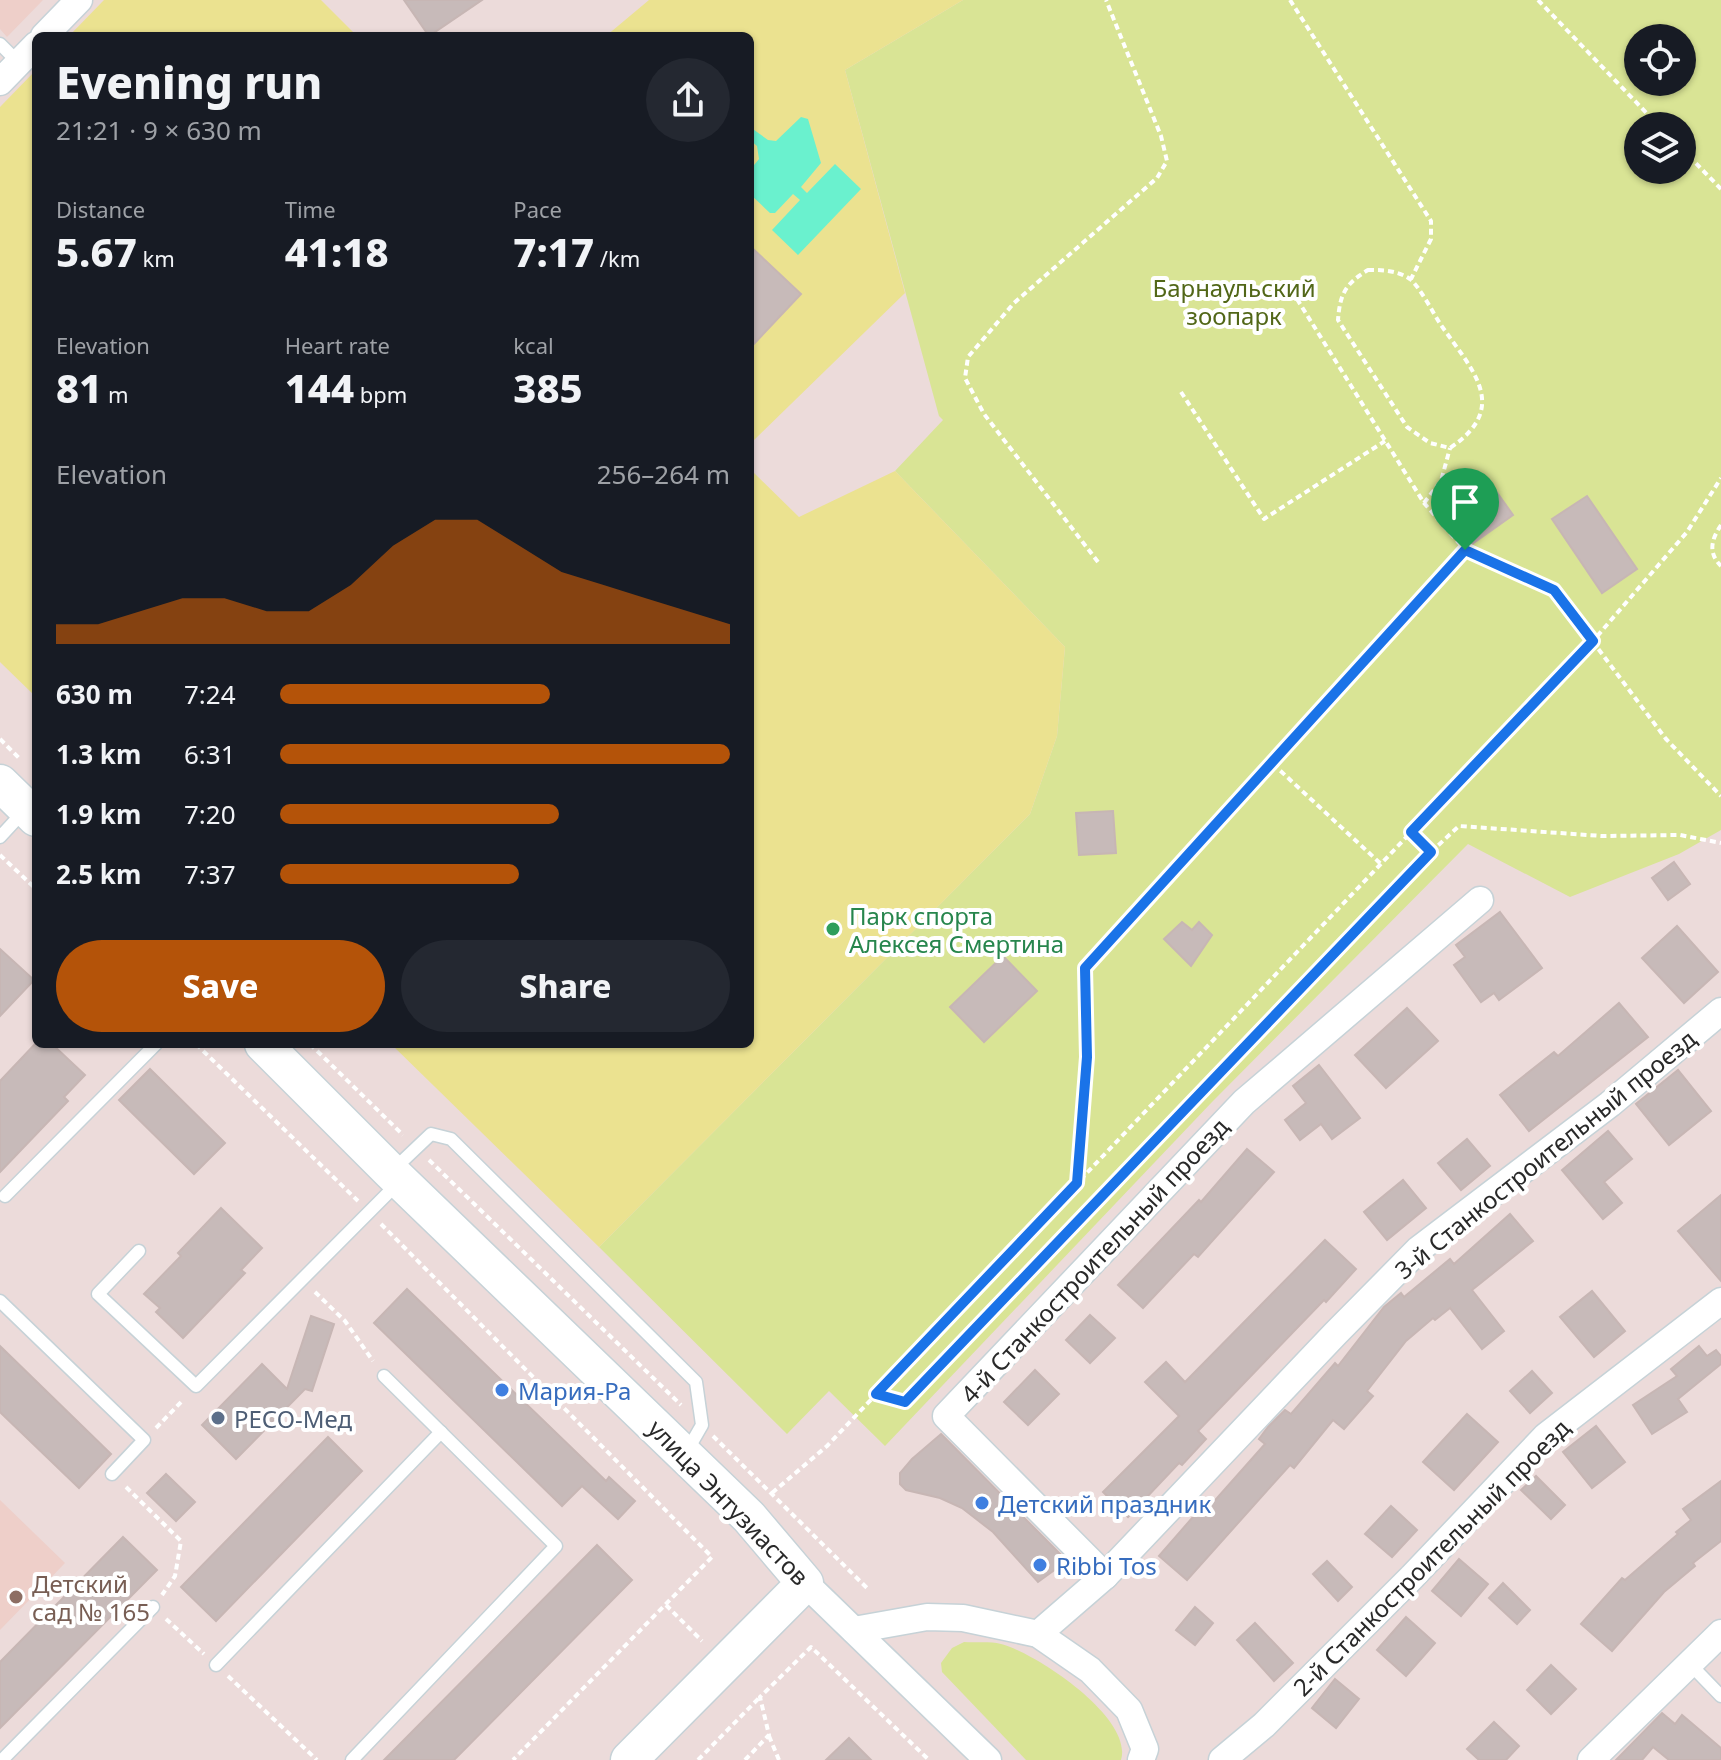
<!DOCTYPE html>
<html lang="en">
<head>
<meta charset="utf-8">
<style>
  body { margin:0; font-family:"Noto Sans",sans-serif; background:#242831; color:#f1f3f6; height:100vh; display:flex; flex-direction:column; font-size:30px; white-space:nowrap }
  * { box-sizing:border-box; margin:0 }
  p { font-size:26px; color:#9ea1a6 }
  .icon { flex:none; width:44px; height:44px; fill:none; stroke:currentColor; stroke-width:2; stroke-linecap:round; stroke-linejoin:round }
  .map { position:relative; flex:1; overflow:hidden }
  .panel { position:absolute; left:32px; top:32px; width:722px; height:1016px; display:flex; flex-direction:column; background:#171b24; border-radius:12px; box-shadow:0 2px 6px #0004 }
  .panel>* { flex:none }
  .buttons { position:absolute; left:1624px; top:24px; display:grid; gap:16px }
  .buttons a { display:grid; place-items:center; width:72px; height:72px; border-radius:50%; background:#171b24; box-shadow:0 2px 6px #0004; font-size:40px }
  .pin { position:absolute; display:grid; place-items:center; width:68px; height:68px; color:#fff; margin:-82px -34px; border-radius:50% 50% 50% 0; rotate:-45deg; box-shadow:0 0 8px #0007 }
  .pin .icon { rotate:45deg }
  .round { display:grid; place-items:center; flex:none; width:84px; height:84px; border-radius:42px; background:#242831 }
  .overview { display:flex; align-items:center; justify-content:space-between; height:136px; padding:0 24px }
  h1 { font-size:44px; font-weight:800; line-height:60px }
  .figures { display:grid; grid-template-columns:repeat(3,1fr); gap:12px; height:136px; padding:8px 24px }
  .figures div { display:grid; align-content:center }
  .figures b { font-size:40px; font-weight:800 }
  .figures small { font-size:22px; font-weight:400 }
  .figures p { font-size:22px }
  .chart { height:224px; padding:16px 24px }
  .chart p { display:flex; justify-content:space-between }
  .chart svg { width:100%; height:144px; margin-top:8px; fill:#b45309; opacity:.7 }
  .cta { display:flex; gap:16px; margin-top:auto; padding:16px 24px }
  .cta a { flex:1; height:92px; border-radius:48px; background:#b45309; color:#fff; font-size:32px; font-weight:800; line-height:92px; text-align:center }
  .cta a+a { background:#242831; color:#f1f3f6 }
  ul { padding:0 24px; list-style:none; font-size:26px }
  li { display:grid; grid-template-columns:128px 96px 1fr; align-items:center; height:60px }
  li i { height:20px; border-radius:10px; background:#b45309 }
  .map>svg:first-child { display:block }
</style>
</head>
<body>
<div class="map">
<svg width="1721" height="1760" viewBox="0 0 1721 1760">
  <rect width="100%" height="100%" fill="#ecdbda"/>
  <!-- education -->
  <g fill="#eecfc9">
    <polygon points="0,0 43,0 7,37 0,29"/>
    <polygon points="0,1500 65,1563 0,1630"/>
  </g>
  <!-- green -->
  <g fill="#d9e495" fill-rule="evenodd">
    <path d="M963 0H1721V830L1679 854 1570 897 1468 844 1212 1102 885 1446 829 1391 787 1434 599 1247 1030 814 1057 736 1065 647 895 471 943 420 939 416 845 70ZM1638 38H1682V82H1638ZM1638 126H1682V170H1638Z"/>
    <path d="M964 1642C976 1643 990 1641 1001 1644 1036 1653 1134 1718 1121 1760H1026L942 1672 941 1663 952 1648Z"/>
  </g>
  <!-- pitch -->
  <g fill="#ebe290">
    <polygon points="104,0 321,0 357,36 69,36"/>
    <polygon points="649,0 963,0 845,70 905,293 750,444 750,36 606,36"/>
    <polygon points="36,70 36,697 0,662 0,107"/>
    <polygon points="750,469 799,517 895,471 1065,647 1057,736 1030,814 599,1247 391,1044 750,1044"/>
  </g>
  <!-- water -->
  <polygon fill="#6af1ce" points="801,117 808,119 821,163 801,187 807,193 835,164 861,189 798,255 772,230 800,200 793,194 775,213 770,213 750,194 750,170 759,159 757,146 750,140 750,127 768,140 776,141"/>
  <!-- building -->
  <g fill="#c7bab9" stroke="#c7b6b4" stroke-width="2">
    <polygon points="404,0 482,0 429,36"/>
    <polygon points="750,246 801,294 750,348"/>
    <polygon points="1496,491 1513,515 1472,544 1455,520 1464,514 1459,506 1478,492 1483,500"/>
    <polygon points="1587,496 1637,569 1602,593 1552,519"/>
    <polygon points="1113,811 1116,853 1079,855 1076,813"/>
    <polygon points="1674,862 1690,884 1668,900 1652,878"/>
    <polygon points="1500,912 1542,968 1499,1000 1494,993 1481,1002 1454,965 1465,957 1456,945"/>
    <polygon points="1182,922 1192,930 1199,922 1212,935 1191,966 1164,939"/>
    <polygon points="1677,926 1718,972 1684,1003 1642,958"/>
    <polygon points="0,949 34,980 0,1016"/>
    <polygon points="1003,956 1037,991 984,1042 950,1007"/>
    <polygon points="1619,1003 1648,1037 1529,1131 1500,1095 1554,1052 1558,1056"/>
    <polygon points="1407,1008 1438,1041 1386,1088 1355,1055"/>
    <polygon points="35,1044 52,1044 85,1075 64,1097 68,1101 0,1172 0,1081"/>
    <polygon points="1319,1065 1360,1118 1332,1139 1321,1124 1300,1140 1285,1120 1306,1103 1293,1086"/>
    <polygon points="150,1069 225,1143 194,1174 119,1100"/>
    <polygon points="1678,1070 1711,1111 1669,1145 1636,1104"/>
    <polygon points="1608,1131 1632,1159 1604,1182 1622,1203 1603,1219 1562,1170"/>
    <polygon points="1467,1139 1490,1166 1461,1190 1438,1163"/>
    <polygon points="1247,1149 1274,1172 1198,1257 1194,1254 1143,1308 1118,1285 1199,1200 1201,1202"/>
    <polygon points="1403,1180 1426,1208 1387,1240 1364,1212"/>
    <polygon points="1721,1195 1721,1281 1678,1231"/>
    <polygon points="221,1208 262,1248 241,1270 245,1273 183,1338 156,1312 160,1308 144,1294 181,1256 178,1253"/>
    <polygon points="1510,1214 1533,1241 1472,1290 1504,1331 1482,1349 1450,1308 1435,1320 1433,1318 1406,1341 1367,1391 1373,1396 1344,1429 1333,1420 1294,1468 1290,1465 1187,1580 1159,1556 1206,1502 1210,1506 1265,1444 1259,1439 1268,1427 1285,1410 1291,1414 1335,1363 1338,1366 1384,1307 1401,1293 1404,1297 1450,1259 1454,1264"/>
    <polygon points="1325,1240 1356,1269 1326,1302 1324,1300 1198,1431 1206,1439 1182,1465 1179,1463 1128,1517 1103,1492 1179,1416 1145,1382 1166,1362 1185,1382"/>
    <polygon points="407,1289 606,1481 609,1477 635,1501 618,1519 582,1486 562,1506 374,1323"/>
    <polygon points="1592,1291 1625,1331 1594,1357 1560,1317"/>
    <polygon points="1090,1315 1115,1338 1090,1363 1066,1340"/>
    <polygon points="311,1316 334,1324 312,1391 305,1389 236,1459 202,1425 262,1364 287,1389"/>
    <polygon points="0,1346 111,1454 79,1488 0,1412"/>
    <polygon points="1699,1346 1707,1356 1716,1350 1721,1356 1721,1364 1678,1399 1687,1412 1652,1434 1633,1405 1677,1376 1671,1369"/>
    <polygon points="1035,1370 1059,1394 1028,1425 1004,1402"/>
    <polygon points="1532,1371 1552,1393 1530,1413 1510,1391"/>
    <polygon points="1467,1414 1498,1442 1454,1490 1423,1462"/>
    <polygon points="1596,1426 1625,1462 1592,1488 1563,1452"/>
    <polygon points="941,1434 1067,1561 1038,1582 993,1532 962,1508 940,1498 906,1490 900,1484 900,1473 912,1459"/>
    <polygon points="328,1437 362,1471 216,1621 181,1587"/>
    <polygon points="166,1474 195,1502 176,1521 147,1493"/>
    <polygon points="1536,1476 1565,1505 1551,1519 1521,1490"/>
    <polygon points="1721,1481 1721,1541 1693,1563 1695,1566 1664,1592 1612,1651 1581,1624 1622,1578 1625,1580 1678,1534 1676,1532 1691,1520 1683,1509"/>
    <polygon points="1391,1506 1417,1530 1392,1557 1365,1534"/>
    <polygon points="123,1537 157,1570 0,1728 0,1662"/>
    <polygon points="597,1545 632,1580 454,1760 384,1760"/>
    <polygon points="1459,1559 1488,1584 1461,1616 1432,1591"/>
    <polygon points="1327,1561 1352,1587 1338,1601 1313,1574"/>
    <polygon points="1503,1583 1530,1610 1517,1624 1489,1598"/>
    <polygon points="1195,1607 1213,1623 1195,1645 1176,1630"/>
    <polygon points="1406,1617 1435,1643 1406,1676 1377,1650"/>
    <polygon points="1255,1623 1293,1663 1274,1681 1237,1640"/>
    <polygon points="1551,1665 1576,1689 1551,1714 1527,1690"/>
    <polygon points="1335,1679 1359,1699 1336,1728 1312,1708"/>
    <polygon points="1662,1713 1675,1724 1682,1715 1721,1748 1721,1760 1669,1760 1653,1747 1642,1760 1616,1760"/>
    <polygon points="1494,1722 1519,1746 1506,1760 1479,1760 1467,1749"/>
    <polygon points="849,1738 871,1760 826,1760"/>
  </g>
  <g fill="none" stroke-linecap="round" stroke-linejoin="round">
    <defs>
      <g id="lane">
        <polyline points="0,44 19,63"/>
        <polyline points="0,837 25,810"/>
        <polyline points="392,1171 431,1134 451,1139 696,1382 702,1425 687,1451"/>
        <polyline points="5,1196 156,1044"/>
        <polyline points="139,1251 98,1294 196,1386 399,1182"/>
        <polyline points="0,1301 144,1440 112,1474"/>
        <polyline points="1689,1663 1721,1696"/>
        <polyline points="216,1665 441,1432"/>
        <polyline points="2,1760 153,1607"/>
        <polyline points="352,1760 556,1546 384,1376"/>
      </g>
      <g id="street">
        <polyline points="44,36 79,0"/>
        <polyline points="0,82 36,45"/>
        <polyline points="1105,1576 1335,1334 1419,1249 1610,1104 1721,1011"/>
        <polyline points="805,1583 988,1760"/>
        <polyline points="854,1630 927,1617 963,1618 1038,1634 1090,1670 1129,1710 1145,1749 1141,1760"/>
        <polyline points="1038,1634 1105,1576 946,1416 1244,1102 1480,900"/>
        <polyline points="1222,1760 1264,1725 1412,1577 1546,1436 1721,1301"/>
        <polyline points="1591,1760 1721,1633"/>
      </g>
      <g id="secondary">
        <polyline points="0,783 36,818"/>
        <polyline points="263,1044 391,1172 749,1517 805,1583 629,1760"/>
      </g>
    </defs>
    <!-- lane casing -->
    <use href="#lane" stroke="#c6d2d7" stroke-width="15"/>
    <!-- street casing -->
    <use href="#street" stroke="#c6d2d7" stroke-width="29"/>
    <!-- secondary casing -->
    <use href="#secondary" stroke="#c6d2d7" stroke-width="39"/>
    <!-- path -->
    <g stroke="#fff" stroke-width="4" stroke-dasharray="6 4" stroke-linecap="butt">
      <polyline points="1290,0 1431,221 1431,239 1411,279"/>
      <polyline points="1538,0 1659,126"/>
      <polyline points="1682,149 1721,189"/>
      <path d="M1368 270C1382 270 1397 270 1410 279 1420 287 1433 313 1441 325 1472 370 1511 407 1450 448L1430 443 1407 427 1338 320C1340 294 1345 284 1368 270Z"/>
      <polyline points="1297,299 1424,503 1465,550"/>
      <polyline points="1181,392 1264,519 1385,441"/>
      <polyline points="1424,503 1441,481 1450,448"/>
      <path d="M1721 525C1711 540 1708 553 1721 566"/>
      <polyline points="1098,562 984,414 965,378 968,357 1014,303 1157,178 1167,161 1161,136 1106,0"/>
      <polyline points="0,739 20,759"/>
      <polyline points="1273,764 1381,864"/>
      <polyline points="1431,852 1459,826 1602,836 1680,835 1721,843"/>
      <polyline points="0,855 36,889"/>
      <polyline points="196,1044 358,1201"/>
      <polyline points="310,1044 403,1135"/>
      <polyline points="429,1160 681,1405"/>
      <polyline points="1077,1181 1087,1057 1085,968 1465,550 1554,590 1666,739 1721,796"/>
      <polyline points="381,1224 712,1557 513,1760"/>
      <polyline points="315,1292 345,1321 373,1361"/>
      <polyline points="877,1394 905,1402 1431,852 1411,832"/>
      <polyline points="156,1428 183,1400"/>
      <polyline points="713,1436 867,1588"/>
      <polyline points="126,1487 181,1541 175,1576 162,1595"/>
      <polyline points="772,1493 827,1446 1593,641 1687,532 1721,478"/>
      <polyline points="666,1605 702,1641"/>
      <polyline points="166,1619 204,1654"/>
      <polyline points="228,1676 317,1760"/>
      <polyline points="769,1736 779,1760"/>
      <polyline points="698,1760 760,1697"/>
      <polyline points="745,1760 769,1735 760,1697 811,1647 929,1760"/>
    </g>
    <!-- lane -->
    <use href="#lane" stroke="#fff" stroke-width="12"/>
    <!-- street -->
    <use href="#street" stroke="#fff" stroke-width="26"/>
    <!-- secondary -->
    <use href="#secondary" stroke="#fff" stroke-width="36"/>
  </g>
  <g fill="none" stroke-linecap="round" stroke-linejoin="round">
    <defs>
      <polygon id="route" points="1465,550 1554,590 1593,641 1411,832 1431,852 905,1402 876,1394 1077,1183 1087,1057 1085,968"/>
    </defs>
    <!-- route casing -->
    <use href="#route" stroke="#fff" stroke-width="16"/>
    <!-- route -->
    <use href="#route" stroke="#1a73e8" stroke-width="10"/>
  </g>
  <!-- markers -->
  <circle fill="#2e9e5b" stroke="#fff" stroke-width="3" cx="833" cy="929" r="8"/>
  <g fill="#3f7fe0" stroke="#fff" stroke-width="3">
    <circle cx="502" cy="1390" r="8"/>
    <circle cx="982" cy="1503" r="8"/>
    <circle cx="1040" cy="1565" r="8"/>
  </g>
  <circle fill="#5c6f8a" stroke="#fff" stroke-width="3" cx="218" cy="1418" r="8"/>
  <circle fill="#8d6e63" stroke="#fff" stroke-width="3" cx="16" cy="1597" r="8"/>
  <g text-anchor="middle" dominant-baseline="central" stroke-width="8" stroke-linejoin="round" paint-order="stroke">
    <!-- park labels -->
    <g font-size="24" fill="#526718" stroke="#fff">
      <text x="1234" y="287">Барнаульский<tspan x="1234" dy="28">зоопарк</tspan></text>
    </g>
    <!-- leisure labels -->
    <g font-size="24" fill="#27864d" stroke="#fff" text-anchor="start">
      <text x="849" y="915">Парк спорта<tspan x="849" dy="28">Алексея Смертина</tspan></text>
    </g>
    <!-- street labels -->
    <g font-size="24" fill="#292929" stroke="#fff">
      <text transform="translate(1545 1154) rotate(-39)">3-й Станкостроительный проезд</text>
      <text transform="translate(1094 1260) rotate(-47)">4-й Станкостроительный проезд</text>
      <text transform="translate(729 1502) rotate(46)">улица Энтузиастов</text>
      <text transform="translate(1431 1557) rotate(-45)">2-й Станкостроительный проезд</text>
    </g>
    <!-- shop labels -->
    <g font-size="24" fill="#366cbe" stroke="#fff" text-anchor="start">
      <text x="518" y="1390">Мария-Ра</text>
      <text x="998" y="1503">Детский праздник</text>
      <text x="1056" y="1565">Ribbi Tos</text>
    </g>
    <!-- service labels -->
    <g font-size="24" fill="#4e5e75" stroke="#fff" text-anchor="start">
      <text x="234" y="1418">РЕСО-Мед</text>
    </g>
    <!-- education labels -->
    <g font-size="24" fill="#785e54" stroke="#fff" text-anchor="start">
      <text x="32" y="1583">Детский<tspan x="32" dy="28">сад № 165</tspan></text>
    </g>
  </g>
</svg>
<div class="buttons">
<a><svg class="icon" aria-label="locate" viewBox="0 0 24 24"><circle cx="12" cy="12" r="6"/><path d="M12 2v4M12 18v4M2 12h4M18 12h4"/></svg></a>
<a><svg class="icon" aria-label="layers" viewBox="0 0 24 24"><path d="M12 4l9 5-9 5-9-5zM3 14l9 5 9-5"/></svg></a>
</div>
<div class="pin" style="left:1465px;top:550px;background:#1e9e55"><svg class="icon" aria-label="arrive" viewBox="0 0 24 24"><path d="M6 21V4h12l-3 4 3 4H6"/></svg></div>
<section class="panel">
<div class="overview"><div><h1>Evening run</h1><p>21:21 · 9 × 630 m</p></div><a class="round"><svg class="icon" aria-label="share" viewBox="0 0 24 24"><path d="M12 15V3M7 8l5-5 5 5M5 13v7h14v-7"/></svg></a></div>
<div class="figures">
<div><p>Distance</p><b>5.67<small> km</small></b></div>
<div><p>Time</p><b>41:18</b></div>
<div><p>Pace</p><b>7:17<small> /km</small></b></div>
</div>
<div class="figures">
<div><p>Elevation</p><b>81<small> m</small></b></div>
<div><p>Heart rate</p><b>144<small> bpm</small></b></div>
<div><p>kcal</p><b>385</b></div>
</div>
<div class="chart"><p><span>Elevation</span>256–264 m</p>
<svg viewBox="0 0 160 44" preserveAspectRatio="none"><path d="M0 44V38L10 38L20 34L30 30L40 30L50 34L60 34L70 26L80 14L90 6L100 6L110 14L120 22L130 26L140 30L150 34L160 38V44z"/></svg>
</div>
<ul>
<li><b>630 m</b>7:24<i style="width:60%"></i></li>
<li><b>1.3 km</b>6:31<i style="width:100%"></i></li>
<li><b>1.9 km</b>7:20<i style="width:62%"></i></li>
<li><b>2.5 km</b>7:37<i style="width:53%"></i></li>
</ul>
<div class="cta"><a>Save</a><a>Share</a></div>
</section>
</div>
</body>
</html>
